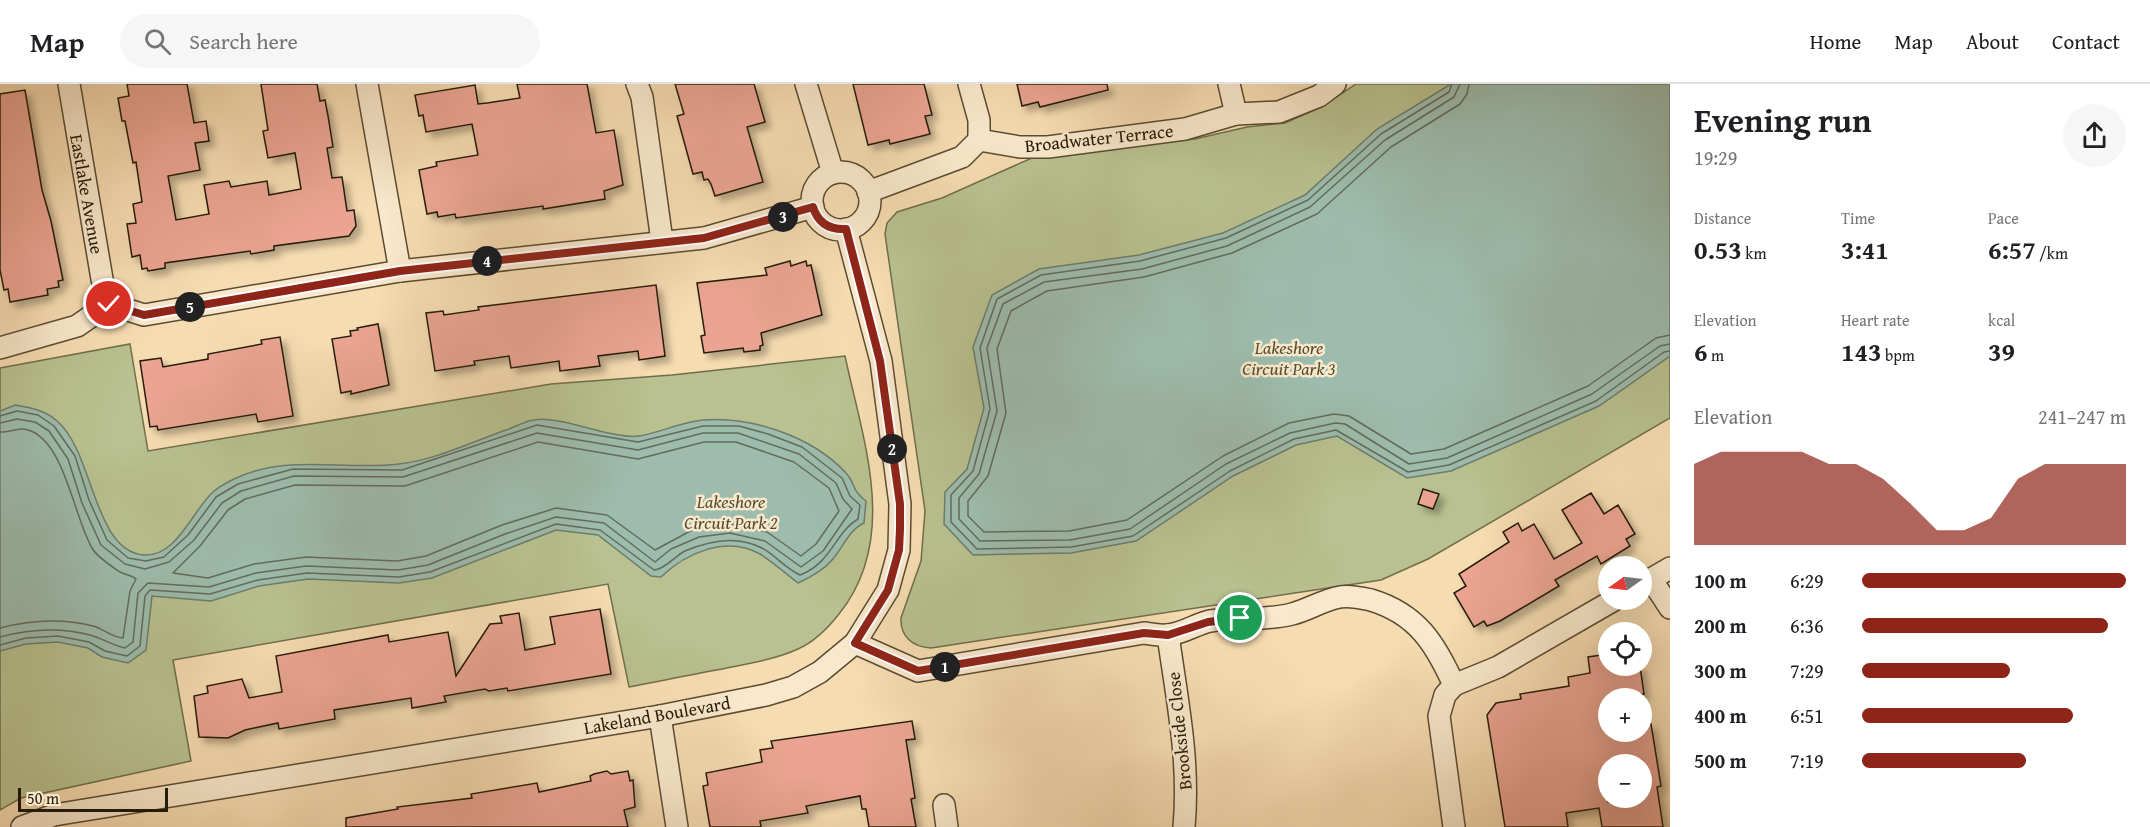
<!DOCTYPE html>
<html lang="en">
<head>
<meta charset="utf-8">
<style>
  body { margin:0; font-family:"Gentium Book Plus",serif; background:#f6f6f6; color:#202124; height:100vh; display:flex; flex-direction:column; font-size:22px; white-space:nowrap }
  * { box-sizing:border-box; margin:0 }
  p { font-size:20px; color:#757577 }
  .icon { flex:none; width:33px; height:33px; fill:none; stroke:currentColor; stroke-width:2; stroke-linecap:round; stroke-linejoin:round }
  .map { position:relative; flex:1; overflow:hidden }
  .sheet { display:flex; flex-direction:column; background:#fff; width:480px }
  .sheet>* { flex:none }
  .needle { width:39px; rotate:256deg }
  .fabs { position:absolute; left:1598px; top:472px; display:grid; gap:12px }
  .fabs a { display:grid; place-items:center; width:54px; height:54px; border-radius:50%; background:#fff; box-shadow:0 6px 24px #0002; font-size:30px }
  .scale { position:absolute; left:18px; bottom:15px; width:150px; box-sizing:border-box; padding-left:6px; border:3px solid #271b09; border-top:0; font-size:16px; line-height:21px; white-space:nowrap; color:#271b09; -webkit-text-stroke:4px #f9e8cc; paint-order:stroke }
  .pin { position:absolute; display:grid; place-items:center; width:51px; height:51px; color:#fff; margin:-26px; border:3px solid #fff; border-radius:50%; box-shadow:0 2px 6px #0007 }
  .km { position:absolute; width:30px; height:30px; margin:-15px; border-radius:50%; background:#222; color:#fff; font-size:16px; line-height:30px; text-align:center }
  .round { display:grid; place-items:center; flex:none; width:63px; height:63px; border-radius:32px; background:#f6f6f6 }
  .head { display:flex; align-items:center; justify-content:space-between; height:102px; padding:0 24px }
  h1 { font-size:33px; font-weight:600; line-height:45px }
  .figures { display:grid; grid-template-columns:repeat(3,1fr); gap:9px; height:102px; padding:6px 24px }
  .figures div { display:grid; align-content:center }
  .figures b { font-size:26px; font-weight:600 }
  .figures small { font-size:16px; font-weight:400 }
  .figures p { font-size:16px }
  .chart { height:168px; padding:12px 24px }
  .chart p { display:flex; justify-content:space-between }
  .chart svg { width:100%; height:108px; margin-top:6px; fill:#8f2418; opacity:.7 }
  ul { padding:0 24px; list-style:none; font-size:20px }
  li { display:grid; grid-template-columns:96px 72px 1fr; align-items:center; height:45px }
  li i { height:15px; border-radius:8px; background:#8f2418 }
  header { display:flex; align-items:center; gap:36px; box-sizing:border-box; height:84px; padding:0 30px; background:#fff; border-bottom:2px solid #e0e0e0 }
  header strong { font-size:28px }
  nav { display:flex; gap:33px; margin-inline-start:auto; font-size:21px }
  .search { width:420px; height:54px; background:#f6f6f6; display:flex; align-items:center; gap:15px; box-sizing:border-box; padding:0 21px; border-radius:33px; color:#757577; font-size:22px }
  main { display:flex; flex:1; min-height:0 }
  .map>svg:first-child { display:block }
</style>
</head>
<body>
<header>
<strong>Map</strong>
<div class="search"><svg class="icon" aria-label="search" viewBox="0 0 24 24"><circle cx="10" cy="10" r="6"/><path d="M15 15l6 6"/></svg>Search here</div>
<nav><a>Home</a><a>Map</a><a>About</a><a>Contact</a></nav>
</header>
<main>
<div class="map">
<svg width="1670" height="743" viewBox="0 0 1670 743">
  <defs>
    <filter id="shadow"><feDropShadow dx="5.5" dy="5.5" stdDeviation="3" flood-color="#0004"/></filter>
  </defs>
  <rect width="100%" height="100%" fill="#f6dcb1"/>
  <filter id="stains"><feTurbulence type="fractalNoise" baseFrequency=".00333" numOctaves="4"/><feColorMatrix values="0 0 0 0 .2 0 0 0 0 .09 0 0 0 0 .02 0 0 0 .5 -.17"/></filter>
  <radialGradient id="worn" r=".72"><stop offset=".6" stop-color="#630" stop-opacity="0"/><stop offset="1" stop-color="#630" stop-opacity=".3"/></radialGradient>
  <!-- green -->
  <g fill="#b8c18f" stroke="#706e4c" stroke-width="1.5">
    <path d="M1356 0H1670V334L1428 475 1381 496 931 564C913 563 900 553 901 534L921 477 925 427 885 150 887 139 897 128 942 114 1034 73 1195 55 1247 43 1285 39 1323 22Z"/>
    <path d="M130 260 148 367 551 300 672 291 845 272C863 357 900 454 839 530 828 544 814 558 798 565 776 575 751 579 727 584 694 590 661 597 629 603L608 500 173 576 191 677 21 714 0 726V284Z"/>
  </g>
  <!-- water -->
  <g fill="#9dbcad" stroke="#6e7c6b" stroke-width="1.5">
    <polygon points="1451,0 1670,0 1670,272 1599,322 1451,387 1407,394 1337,352 1296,361 1233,392 1136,457 1071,469 973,471 944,440 945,408 967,385 984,324 973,263 992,211 1039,185 1139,171 1223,149 1305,111 1377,45"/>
    <path d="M15 321C31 324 45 326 57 337 94 368 93 467 144 471 177 473 192 427 213 408 218 403 228 398 234 395 289 369 343 387 399 380 435 376 472 358 506 346 515 343 525 337 534 336 560 331 613 356 639 352 659 349 681 338 703 336 752 332 813 353 846 389 856 399 850 405 866 417L864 439C849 446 844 462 833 475 824 486 811 493 798 499 785 489 773 478 760 470 726 451 686 469 661 493L651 492 598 451 556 446 432 494 399 499 308 495 259 502 211 517 152 512 146 566 128 579 102 573 88 564 58 558 26 560 0 567V327Z"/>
  </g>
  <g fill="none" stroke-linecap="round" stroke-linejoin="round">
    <!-- shore -->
    <g stroke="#626c5b" stroke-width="1.5">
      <polyline points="1452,0 1449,8 1381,50 1308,116 1226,154 1140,177 1041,191 997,215 980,264 990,325 973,387 951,411 951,438 977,465 1071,463 1133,452 1230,387 1294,355 1336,346 1408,388 1449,381 1596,317 1664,268 1670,267"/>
      <polyline points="1460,0 1454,13 1385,56 1310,123 1227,162 1142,185 1044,198 1003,220 987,264 997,327 979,390 959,414 959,435 980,457 1070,456 1130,445 1226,380 1290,349 1335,339 1345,340 1409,380 1447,374 1592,310 1660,262 1670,260"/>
      <polyline points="1469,0 1467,10 1460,20 1391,63 1317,130 1232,169 1144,193 1047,207 1011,227 997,265 1006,329 988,392 968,417 968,432 984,448 1069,447 1127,436 1223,372 1289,339 1334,330 1349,332 1411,370 1444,365 1588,302 1656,254 1670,251"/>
      <path d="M0 332 17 327 38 331 54 342 75 372 89 416 107 456 128 474 146 477 164 473 188 451 216 413 238 400 293 385 402 386 537 341 638 358 703 342H739L768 350 802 363 842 394 850 412 860 421 858 435C835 448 832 479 800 491 786 485 775 471 762 464 737 451 708 457 685 467 675 472 664 486 654 486L600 446 556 440 430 488 399 493 307 489 258 496 210 510 150 506 145 512 140 562 127 572 105 567 89 558 58 552 26 554 0 561"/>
      <path d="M0 339 17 335 35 338 49 347 68 375 82 419 101 461 125 480 145 485 169 478 194 456 222 419 241 407 294 392 403 393 537 349 638 366 703 349H738L799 370 836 399 843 415 852 425 823 467 801 483 765 457 730 449 699 453 671 465 655 478 604 439 556 433 505 450 428 481 398 486 306 482 256 489 209 503 148 499 138 509 133 558 125 564C111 561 102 554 90 551 59 543 30 545 0 553"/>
      <path d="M0 348C12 348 20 342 31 347 65 361 74 433 92 464 97 473 111 482 120 488 125 491 132 491 136 495L130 507 123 554C111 553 104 545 93 542 61 534 31 536 0 544"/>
      <polygon points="538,358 638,375 704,358 736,358 794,378 829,404 839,427 816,460 801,472 767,448 731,440 696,444 655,466 607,431 556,424 502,441 426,472 397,477 306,473 254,480 208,494 173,489 200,462 228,426 245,415 295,401 405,402"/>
    </g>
  </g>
  <!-- building -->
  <g fill="#eaa491" stroke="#271b09" stroke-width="1.5" fill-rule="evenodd" filter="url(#shadow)">
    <polygon points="127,0 187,0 194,39 206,37 209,57 195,59 200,86 168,92 176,136 209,130 204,101 229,97 231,103 267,97 269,111 301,105 295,69 268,74 263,47 268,46 261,0 317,0 320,17 325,16 328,32 333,63 327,64 332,94 342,93 347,127 354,126 356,142 349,152 274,162 274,166 251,170 250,167 165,179 165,184 148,187 147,184 142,185 140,171 132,173 127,140 136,139 133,120 142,118 136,78 133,79 125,37 122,37 118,14 129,12"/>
    <polygon points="517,0 587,0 596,49 614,46 623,101 604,107 605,115 543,125 543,122 456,134 455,130 438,133 437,128 427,130 419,86 437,82 436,78 478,71 472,40 426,48 423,31 419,32 415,11 475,1 478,20 487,19 520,14"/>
    <polygon points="675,0 754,0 765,38 747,43 763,98 715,112 711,100 708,95 704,96 702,88 693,90 677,32 684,30"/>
    <polygon points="853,0 924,0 932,31 925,32 930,50 890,60 889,56 868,61"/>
    <polygon points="1017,0 1107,0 1108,6 1040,23 1038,18 1022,22"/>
    <polygon points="25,6 42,106 51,137 63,196 58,197 59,203 47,205 48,211 10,218 8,205 4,206 0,186 0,10"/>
    <polygon points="790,177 791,182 806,177 807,182 811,181 822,231 761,249 763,261 760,262 760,266 744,268 743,264 704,269 701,252 705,251 697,199 767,191 765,184"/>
    <polygon points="656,201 665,272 639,276 638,267 598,272 600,282 560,287 559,277 511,284 509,272 474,277 475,281 435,287 426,229 443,227 444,231 479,226 478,223"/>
    <polygon points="378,240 389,301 351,310 351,307 341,309 332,255 351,252 350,247 358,246 357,244"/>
    <polygon points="280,253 293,332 258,338 256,330 158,346 157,342 150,343 140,277 161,274 163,283 185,279 208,275 208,270 262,260 261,256"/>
    <polygon points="1423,405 1439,410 1433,425 1418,420"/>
    <polygon points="1591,409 1604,430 1618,421 1635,450 1626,455 1630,462 1601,480 1597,472 1555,496 1559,502 1500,537 1487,542 1484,537 1474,543 1454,509 1466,502 1459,490 1509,458 1503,448 1518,439 1522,447 1534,440 1554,475 1582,459 1562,426"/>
    <polygon points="600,525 611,590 508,607 507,604 489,607 485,605 444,612 446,618 412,624 411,614 334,626 335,635 279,645 278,639 245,646 228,654 199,653 194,612 208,609 207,602 242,595 249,614 282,608 276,572 388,551 389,558 448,548 456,592 490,540 502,539 500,532 519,529 525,566 555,560 550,533"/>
    <path d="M1608 570V582H1640L1644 610 1608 615V648H1641V641L1651 640 1661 702 1657 703 1663 743H1602L1599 724 1566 729 1568 743H1505L1487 631 1496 619 1521 615 1520 610 1569 602 1568 593 1590 589 1588 573ZM1608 681H1641V714L1608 718Z"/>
    <polygon points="912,637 915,655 906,656 915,714 911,715 916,743 869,743 866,725 862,725 860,712 806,722 808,729 760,737 761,743 710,743 703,702 708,701 706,689 762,678 760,666 773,664 771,657"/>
    <polygon points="607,687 611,690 628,687 630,697 633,696 635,723 624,726 628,743 346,743 346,734 398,725 397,723 472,714 471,710 537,699 539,708 591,697 590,692 594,690"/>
  </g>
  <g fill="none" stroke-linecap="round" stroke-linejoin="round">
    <defs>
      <g id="minor">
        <polyline points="69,0 102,195 109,220"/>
        <polyline points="367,0 400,187"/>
        <polyline points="637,0 642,13 662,157"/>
        <polyline points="806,0 833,89"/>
        <polyline points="969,0 979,36 979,56"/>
        <polyline points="1229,0 1236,30"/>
        <polyline points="979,56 1020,63 1048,63 1185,45 1236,30 1279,28 1319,12 1335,0"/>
        <circle cx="841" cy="117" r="29"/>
        <polyline points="868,108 962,73 979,56"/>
        <polyline points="109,220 144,231 400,187 704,154 813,123"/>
        <polyline points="0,264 77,242 109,220"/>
        <polyline points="1651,495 1670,524"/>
        <polyline points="1641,501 1670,484"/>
        <path d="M1168 551C1177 616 1190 677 1184 743"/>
        <path d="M855 559 918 587 1144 549C1151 550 1160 552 1167 551 1182 550 1196 540 1210 537 1238 533 1265 537 1292 530 1308 526 1323 516 1340 513 1349 511 1362 514 1371 516 1417 530 1435 559 1454 601L1445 611 1439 632 1454 743"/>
        <polyline points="1454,601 1498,583 1614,516"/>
        <polyline points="660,632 677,743"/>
        <polyline points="944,721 947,743"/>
        <polyline points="22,743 54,731 660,632 766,611 793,603 820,588 855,559 888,506 899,466 900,420 881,277 846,145"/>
      </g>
    </defs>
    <!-- minor casing -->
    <use href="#minor" stroke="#5b4b33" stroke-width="24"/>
    <!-- minor -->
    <use href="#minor" stroke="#f9e8cc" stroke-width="21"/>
  </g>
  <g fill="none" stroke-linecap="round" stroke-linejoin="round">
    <defs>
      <path id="route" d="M109 220 144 231 400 187 704 154 813 123C818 139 829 146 846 145L880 277 900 420V445L899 466 888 506 855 559 918 587 1144 549 1168 551 1208 538 1240 534"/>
    </defs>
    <!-- route casing -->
    <use href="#route" stroke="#fff" stroke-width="12"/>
    <!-- route -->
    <use href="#route" stroke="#8f2418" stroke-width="8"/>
  </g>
  <g text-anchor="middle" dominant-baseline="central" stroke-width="5" stroke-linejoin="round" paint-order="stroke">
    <!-- street labels -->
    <g font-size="18" fill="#271b09" stroke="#f9e8cc">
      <text transform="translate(1099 54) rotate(-6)">Broadwater Terrace</text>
      <text transform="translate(87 110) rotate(80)">Eastlake Avenue</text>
      <text transform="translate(657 631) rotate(-10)">Lakeland Boulevard</text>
      <text transform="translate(1179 647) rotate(-96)">Brookside Close</text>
    </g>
    <!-- park labels -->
    <g font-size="18" font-style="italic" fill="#524d31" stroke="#f9e8cc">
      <text x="1289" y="263">Lakeshore<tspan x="1289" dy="21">Circuit Park 3</tspan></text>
      <text x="731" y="417">Lakeshore<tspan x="731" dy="21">Circuit Park 2</tspan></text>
    </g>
  </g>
  <rect width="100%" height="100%" filter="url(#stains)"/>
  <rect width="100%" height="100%" fill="url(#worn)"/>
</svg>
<div class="fabs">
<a><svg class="needle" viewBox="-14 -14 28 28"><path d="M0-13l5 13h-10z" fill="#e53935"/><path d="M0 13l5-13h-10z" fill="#757577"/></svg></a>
<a><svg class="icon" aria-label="locate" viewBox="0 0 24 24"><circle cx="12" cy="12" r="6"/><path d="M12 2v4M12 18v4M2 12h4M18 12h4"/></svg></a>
<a>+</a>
<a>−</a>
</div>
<div class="scale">50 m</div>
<div class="pin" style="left:1240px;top:534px;background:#1e9e55"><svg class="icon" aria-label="arrive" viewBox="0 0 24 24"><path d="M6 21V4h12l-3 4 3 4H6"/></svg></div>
<div class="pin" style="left:109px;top:220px;background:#d93025"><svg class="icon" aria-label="check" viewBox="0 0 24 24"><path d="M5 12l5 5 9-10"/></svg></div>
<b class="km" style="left:945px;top:583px">1</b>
<b class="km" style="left:892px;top:365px">2</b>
<b class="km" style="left:783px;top:133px">3</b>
<b class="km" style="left:487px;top:177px">4</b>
<b class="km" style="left:190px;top:223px">5</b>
</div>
<section class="sheet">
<div class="head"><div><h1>Evening run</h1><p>19:29</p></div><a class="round"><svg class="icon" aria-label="share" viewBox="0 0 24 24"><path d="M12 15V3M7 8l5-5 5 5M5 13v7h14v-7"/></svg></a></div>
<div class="figures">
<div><p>Distance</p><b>0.53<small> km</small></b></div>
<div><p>Time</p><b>3:41</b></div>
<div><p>Pace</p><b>6:57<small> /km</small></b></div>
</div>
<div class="figures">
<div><p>Elevation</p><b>6<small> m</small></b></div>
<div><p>Heart rate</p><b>143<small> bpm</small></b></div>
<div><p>kcal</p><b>39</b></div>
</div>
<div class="chart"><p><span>Elevation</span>241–247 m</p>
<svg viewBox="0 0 160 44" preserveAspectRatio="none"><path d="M0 44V11L10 6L20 6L30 6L40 6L50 11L60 11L70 17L80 27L90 38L100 38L110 33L120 17L130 11L140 11L150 11L160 11V44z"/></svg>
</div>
<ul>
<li><b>100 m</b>6:29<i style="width:100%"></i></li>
<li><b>200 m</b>6:36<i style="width:93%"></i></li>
<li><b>300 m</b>7:29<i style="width:56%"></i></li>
<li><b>400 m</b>6:51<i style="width:80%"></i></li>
<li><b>500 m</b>7:19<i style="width:62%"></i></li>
</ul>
</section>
</main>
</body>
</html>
